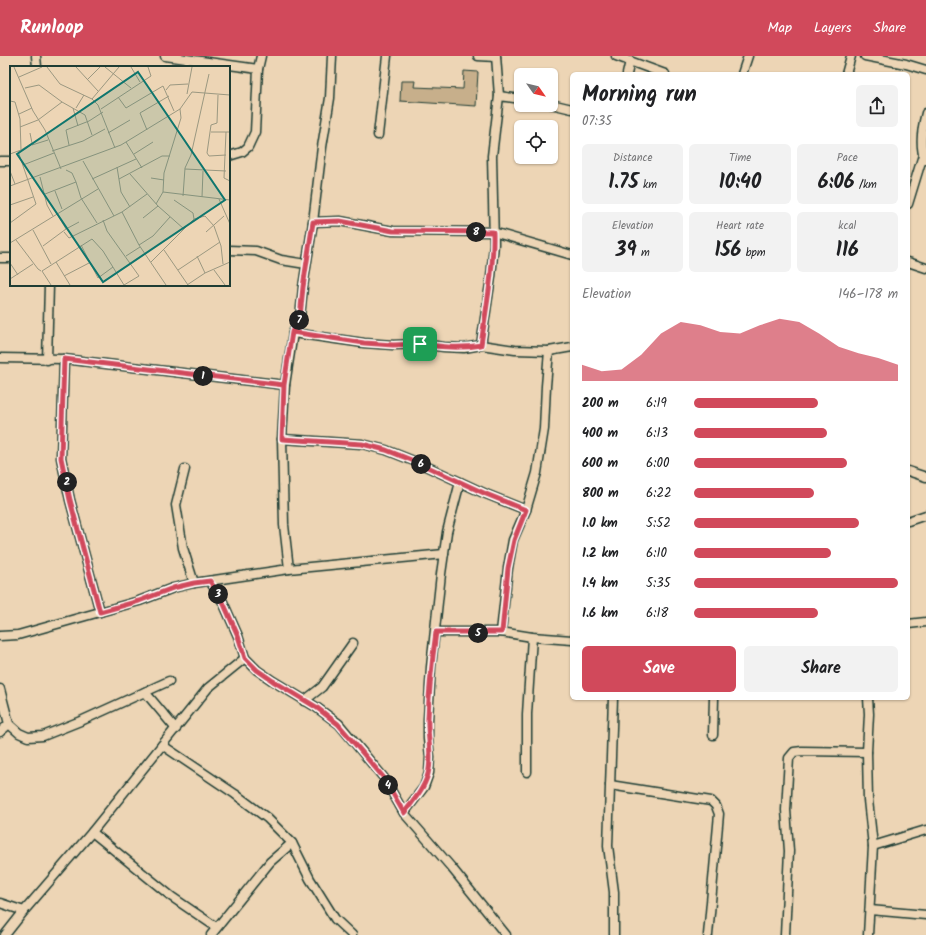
<!DOCTYPE html>
<html lang="en">
<head>
<meta charset="utf-8">
<style>
  body { margin:0; font-family:Kalam,sans-serif; background:#f2f2f2; color:#202124; height:100vh; display:flex; flex-direction:column; font-size:15px; white-space:nowrap }
  * { box-sizing:border-box; margin:0 }
  p { font-size:13px; color:#757577 }
  .icon { flex:none; width:22px; height:22px; fill:none; stroke:currentColor; stroke-width:2; stroke-linecap:round; stroke-linejoin:round }
  .map { position:relative; flex:1; overflow:hidden }
  .drawer { position:absolute; left:570px; top:16px; width:340px; height:628px; display:flex; flex-direction:column; background:#fff; border-radius:6px; box-shadow:0 1px 3px #0004 }
  .drawer>* { flex:none }
  .needle { width:26px; rotate:124deg }
  .fabs { position:absolute; left:514px; top:12px; display:grid; gap:8px }
  .fabs a { display:grid; place-items:center; width:44px; height:44px; border-radius:6px; background:#fff; box-shadow:0 1px 3px #0004; font-size:20px }
  .pin { position:absolute; display:grid; place-items:center; width:34px; height:34px; color:#fff; margin:-17px; border-radius:8px; box-shadow:0 2px 6px #0006 }
  .km { position:absolute; width:20px; height:20px; margin:-10px; border-radius:50%; background:#222; color:#fff; font-size:11px; line-height:20px; text-align:center }
  .round { display:grid; place-items:center; flex:none; width:42px; height:42px; border-radius:6px; background:#f2f2f2 }
  .head { display:flex; align-items:center; justify-content:space-between; height:68px; padding:0 12px }
  h1 { font-size:22px; font-weight:800; line-height:30px }
  .metrics { display:grid; grid-template-columns:repeat(3,1fr); gap:6px; height:68px; padding:4px 12px }
  .metrics div { display:grid; align-content:center; border-radius:6px; background:#f2f2f2; text-align:center }
  .metrics b { font-size:20px; font-weight:800 }
  .metrics small { font-size:11px; font-weight:400 }
  .metrics p { font-size:11px }
  .chart { height:112px; padding:8px 12px }
  .chart p { display:flex; justify-content:space-between }
  .chart svg { width:100%; height:72px; margin-top:4px; fill:#d1495b; opacity:.7 }
  .primary-button { display:flex; gap:8px; margin-top:auto; padding:8px 12px }
  .primary-button a { flex:1; height:46px; border-radius:6px; background:#d1495b; color:#fff; font-size:16px; font-weight:800; line-height:46px; text-align:center }
  .primary-button a+a { background:#f2f2f2; color:#202124 }
  ul { padding:0 12px; list-style:none; font-size:13px }
  li { display:grid; grid-template-columns:64px 48px 1fr; align-items:center; height:30px }
  li i { height:10px; border-radius:5px; background:#d1495b }
  header { display:flex; align-items:center; gap:24px; box-sizing:border-box; height:56px; padding:0 20px; background:#d1495b; color:#fff }
  header strong { font-size:19px }
  nav { display:flex; gap:22px; margin-inline-start:auto; font-size:14px }
  .map>svg:first-child { display:block }
</style>
</head>
<body>
<header>
<strong>Runloop</strong>
<nav><a>Map</a><a>Layers</a><a>Share</a></nav>
</header>
<div class="map">
<svg width="926" height="879" viewBox="0 0 926 879">
  <rect width="100%" height="100%" fill="#edd5b5"/>
  <filter id="ink" filterUnits="userSpaceOnUse"><feTurbulence type="fractalNoise" baseFrequency=".025" numOctaves="2"/><feDisplacementMap in="SourceGraphic" scale="8" xChannelSelector="R" yChannelSelector="G"/><feConvolveMatrix kernelMatrix="1 2 1 2 8 2 1 2 1" color-interpolation-filters="sRGB"/></filter>
  <g filter="url(#ink)">
    <!-- building -->
    <polygon fill="#c7af8b" stroke="#1f3d34" points="464,15 478,16 476,50 400,45 401,25 415,25 414,31 463,33"/>
    <g fill="none" stroke-linecap="round" stroke-linejoin="round">
      <defs>
        <g id="minor">
          <polyline points="36,0 37,11"/>
          <polyline points="165,0 258,13"/>
          <polyline points="478,0 496,1"/>
          <polyline points="616,0 665,18"/>
          <polyline points="865,0 906,8 926,14"/>
          <polyline points="627,18 630,5"/>
          <polyline points="742,18 748,0"/>
          <polyline points="846,18 851,0"/>
          <polyline points="499,40 521,43"/>
          <polyline points="551,48 572,53"/>
          <polyline points="378,79 387,0"/>
          <polyline points="229,100 242,96 248,91 255,76 258,13 261,0"/>
          <path d="M925 104C919 90 922 72 926 57"/>
          <polyline points="0,105 11,105"/>
          <polyline points="908,148 923,99"/>
          <polyline points="313,166 340,165 393,175 493,176 572,199"/>
          <polyline points="229,194 256,195 281,204 306,208"/>
          <polyline points="0,202 11,202"/>
          <polyline points="908,206 926,212"/>
          <polyline points="293,277 364,287 393,289 420,288 444,291 464,292 481,289 515,294 549,295 572,291"/>
          <polyline points="481,289 491,221 494,188 492,100 499,40 496,0"/>
          <polyline points="0,302 64,303 285,329"/>
          <polyline points="64,303 61,402 70,444 100,556"/>
          <polyline points="47,304 49,229"/>
          <polyline points="282,383 362,388 386,394 419,407 486,438 526,454"/>
          <polyline points="185,413 176,449 183,492 194,527"/>
          <polyline points="908,415 926,421"/>
          <polyline points="908,465 926,459"/>
          <polyline points="289,513 284,469 282,383 285,329 293,277 300,261 303,231 313,166 322,91 330,42 332,0"/>
          <polyline points="210,525 223,546 238,580 245,602 257,614 273,625 316,651 339,668 384,722 404,757 451,811 506,879"/>
          <polyline points="908,568 926,566"/>
          <polyline points="436,576 501,576 532,581 572,584"/>
          <polyline points="501,576 508,512 513,484 526,454 537,417 544,373 546,330 549,295"/>
          <polyline points="0,580 18,579 139,545 173,532 194,527 289,513 444,498"/>
          <polyline points="0,633 9,668 19,677 28,681 43,680 83,664 169,625"/>
          <polyline points="145,636 176,673"/>
          <polyline points="613,642 608,790 614,836 614,879"/>
          <polyline points="304,645 322,631 353,587"/>
          <polyline points="0,676 9,668"/>
          <polyline points="713,679 714,642"/>
          <polyline points="162,689 235,738 267,762 292,787 310,823 335,863 352,879"/>
          <polyline points="527,716 527,658 532,581"/>
          <polyline points="610,729 711,745 716,750 719,758 708,879"/>
          <polyline points="404,757 424,731 429,717 430,701 428,683 428,663 431,611 441,518 447,476 460,426"/>
          <polyline points="92,776 172,841 216,871"/>
          <polyline points="873,790 926,774"/>
          <polyline points="0,847 24,855"/>
          <polyline points="870,854 926,859"/>
          <polyline points="5,879 24,855 92,776 208,632 245,602"/>
          <polyline points="211,879 270,806 292,787"/>
          <polyline points="785,879 789,795 786,754 789,702 794,696 802,695 867,696"/>
          <polyline points="868,879 873,790 868,744 867,696 869,658 868,642"/>
        </g>
      </defs>
      <!-- minor casing -->
      <use href="#minor" stroke="#1f3d34" stroke-width="11"/>
      <!-- minor -->
      <use href="#minor" stroke="#edd5b5" stroke-width="8"/>
    </g>
  </g>
  <g fill="none" stroke-linecap="round" stroke-linejoin="round" filter="url(#ink)">
    <defs>
      <path id="route" d="M420 288 393 289 364 287 292 276 284 329 64 303 61 402 70 444 100 556 139 545 173 532 194 527 210 525 223 546 238 580 245 602 257 614 273 625 316 651 338 668 384 722 404 757C413 745 424 733 428 718 433 700 427 681 428 662 429 634 432 605 436 576H502L508 512 514 484 526 454 486 438 419 407 386 394 362 388 282 383 284 329 292 276 300 261 303 231 313 166 340 165 393 175 493 176C494 214 486 252 481 289 460 293 442 291 420 288"/>
    </defs>
    <!-- route casing -->
    <use href="#route" stroke="#fff" stroke-width="8"/>
    <!-- route -->
    <use href="#route" stroke="#d1495b" stroke-width="5"/>
  </g>
  <!-- overview -->
  <g transform="translate(10 10)">
    <rect width="220" height="220" fill="#edd5b5"/>
    <path fill="none" stroke="#9b9881" stroke-width="1" d="M4 1 23 45 35 64 51 103M37 1 50 18 82 33 88 39 105 82M66 1 88 25M95 1 121 22M121 1 130 16M9 11 32 1M77 14 90 1M15 22 29 19 52 36M156 24 160 19 178 18M177 28 182 1M208 29 207 57 201 59 197 87 199 90 216 89M108 31 116 42 153 20 164 45M82 33 109 1M0 35 5 36 10 53 11 84 0 88M63 42 68 60M66 42 74 29M91 43 141 10 138 1M9 48 22 42M10 61 28 54 52 36 75 49 82 69M137 64 130 47 159 30M201 66H220M216 66 214 112 220 115M98 67 120 54M116 76 132 102M22 79 38 74M59 79 56 64 79 55 93 46M11 84 22 77 20 67M42 85 73 75 95 63M124 88 143 76M73 95 104 150M13 99 44 87M107 101 111 126 120 141M175 103 216 105M0 105 5 118M120 108 148 140 174 163M30 111 37 139 43 150M141 112 154 114M82 113 126 93M109 113 152 90H160M66 116 71 132 87 157M0 120 111 79 170 43 182 26 220 29M45 125 52 143M153 126 220 134M35 128 66 116 62 107 56 104M173 130 175 102 181 89 199 8M192 131 193 105M209 133 220 158M146 138 153 126 154 107 171 52 170 43M0 139 23 131M112 146 129 179 156 219M133 152 148 140M184 153 195 150 204 160 211 180 213 198M93 154 97 165 129 210 114 219M0 157 26 138 8 85M56 163 69 156M23 164 41 198M54 166 59 172 112 146 137 128M196 166 214 150M6 174 28 203 31 205M0 177 88 123M71 179 88 212 103 201M129 179 143 170 160 151M33 180 56 163 47 148M154 184 178 219M116 190 130 181M187 190 195 207M46 196 60 219M141 196 184 153 183 147 164 134M0 197 8 209M168 204 210 176M204 204 215 219M54 210 79 197M0 213 23 198M41 219 32 205 82 173 93 185 114 219M177 219 195 207 220 196"/>
    <path fill="#0f766e" fill-opacity="0.15" stroke="#0f766e" stroke-width="2" d="M128 6 215 134 93 216 7 88Z"/>
    <rect width="220" height="220" fill="none" stroke="#1f3d34" stroke-width="2"/>
  </g>
</svg>
<div class="fabs">
<a><svg class="needle" viewBox="-14 -14 28 28"><path d="M0-13l5 13h-10z" fill="#e53935"/><path d="M0 13l5-13h-10z" fill="#757577"/></svg></a>
<a><svg class="icon" aria-label="locate" viewBox="0 0 24 24"><circle cx="12" cy="12" r="6"/><path d="M12 2v4M12 18v4M2 12h4M18 12h4"/></svg></a>
</div>
<div class="pin" style="left:420px;top:288px;background:#1e9e55"><svg class="icon" aria-label="arrive" viewBox="0 0 24 24"><path d="M6 21V4h12l-3 4 3 4H6"/></svg></div>
<b class="km" style="left:203px;top:320px">1</b>
<b class="km" style="left:67px;top:426px">2</b>
<b class="km" style="left:218px;top:538px">3</b>
<b class="km" style="left:388px;top:729px">4</b>
<b class="km" style="left:478px;top:577px">5</b>
<b class="km" style="left:421px;top:408px">6</b>
<b class="km" style="left:299px;top:264px">7</b>
<b class="km" style="left:476px;top:176px">8</b>
<section class="drawer">
<div class="head"><div><h1>Morning run</h1><p>07:35</p></div><a class="round"><svg class="icon" aria-label="share" viewBox="0 0 24 24"><path d="M12 15V3M7 8l5-5 5 5M5 13v7h14v-7"/></svg></a></div>
<div class="metrics">
<div><p>Distance</p><b>1.75<small> km</small></b></div>
<div><p>Time</p><b>10:40</b></div>
<div><p>Pace</p><b>6:06<small> /km</small></b></div>
</div>
<div class="metrics">
<div><p>Elevation</p><b>39<small> m</small></b></div>
<div><p>Heart rate</p><b>156<small> bpm</small></b></div>
<div><p>kcal</p><b>116</b></div>
</div>
<div class="chart"><p><span>Elevation</span>146–178 m</p>
<svg viewBox="0 0 160 44" preserveAspectRatio="none"><path d="M0 44V34L10 38L20 37L30 28L40 15L50 8L60 10L70 14L80 15L90 10L100 6L110 8L120 15L130 23L140 27L150 30L160 34V44z"/></svg>
</div>
<ul>
<li><b>200 m</b>6:19<i style="width:61%"></i></li>
<li><b>400 m</b>6:13<i style="width:65%"></i></li>
<li><b>600 m</b>6:00<i style="width:75%"></i></li>
<li><b>800 m</b>6:22<i style="width:59%"></i></li>
<li><b>1.0 km</b>5:52<i style="width:81%"></i></li>
<li><b>1.2 km</b>6:10<i style="width:67%"></i></li>
<li><b>1.4 km</b>5:35<i style="width:100%"></i></li>
<li><b>1.6 km</b>6:18<i style="width:61%"></i></li>
</ul>
<div class="primary-button"><a>Save</a><a>Share</a></div>
</section>
</div>
</body>
</html>
